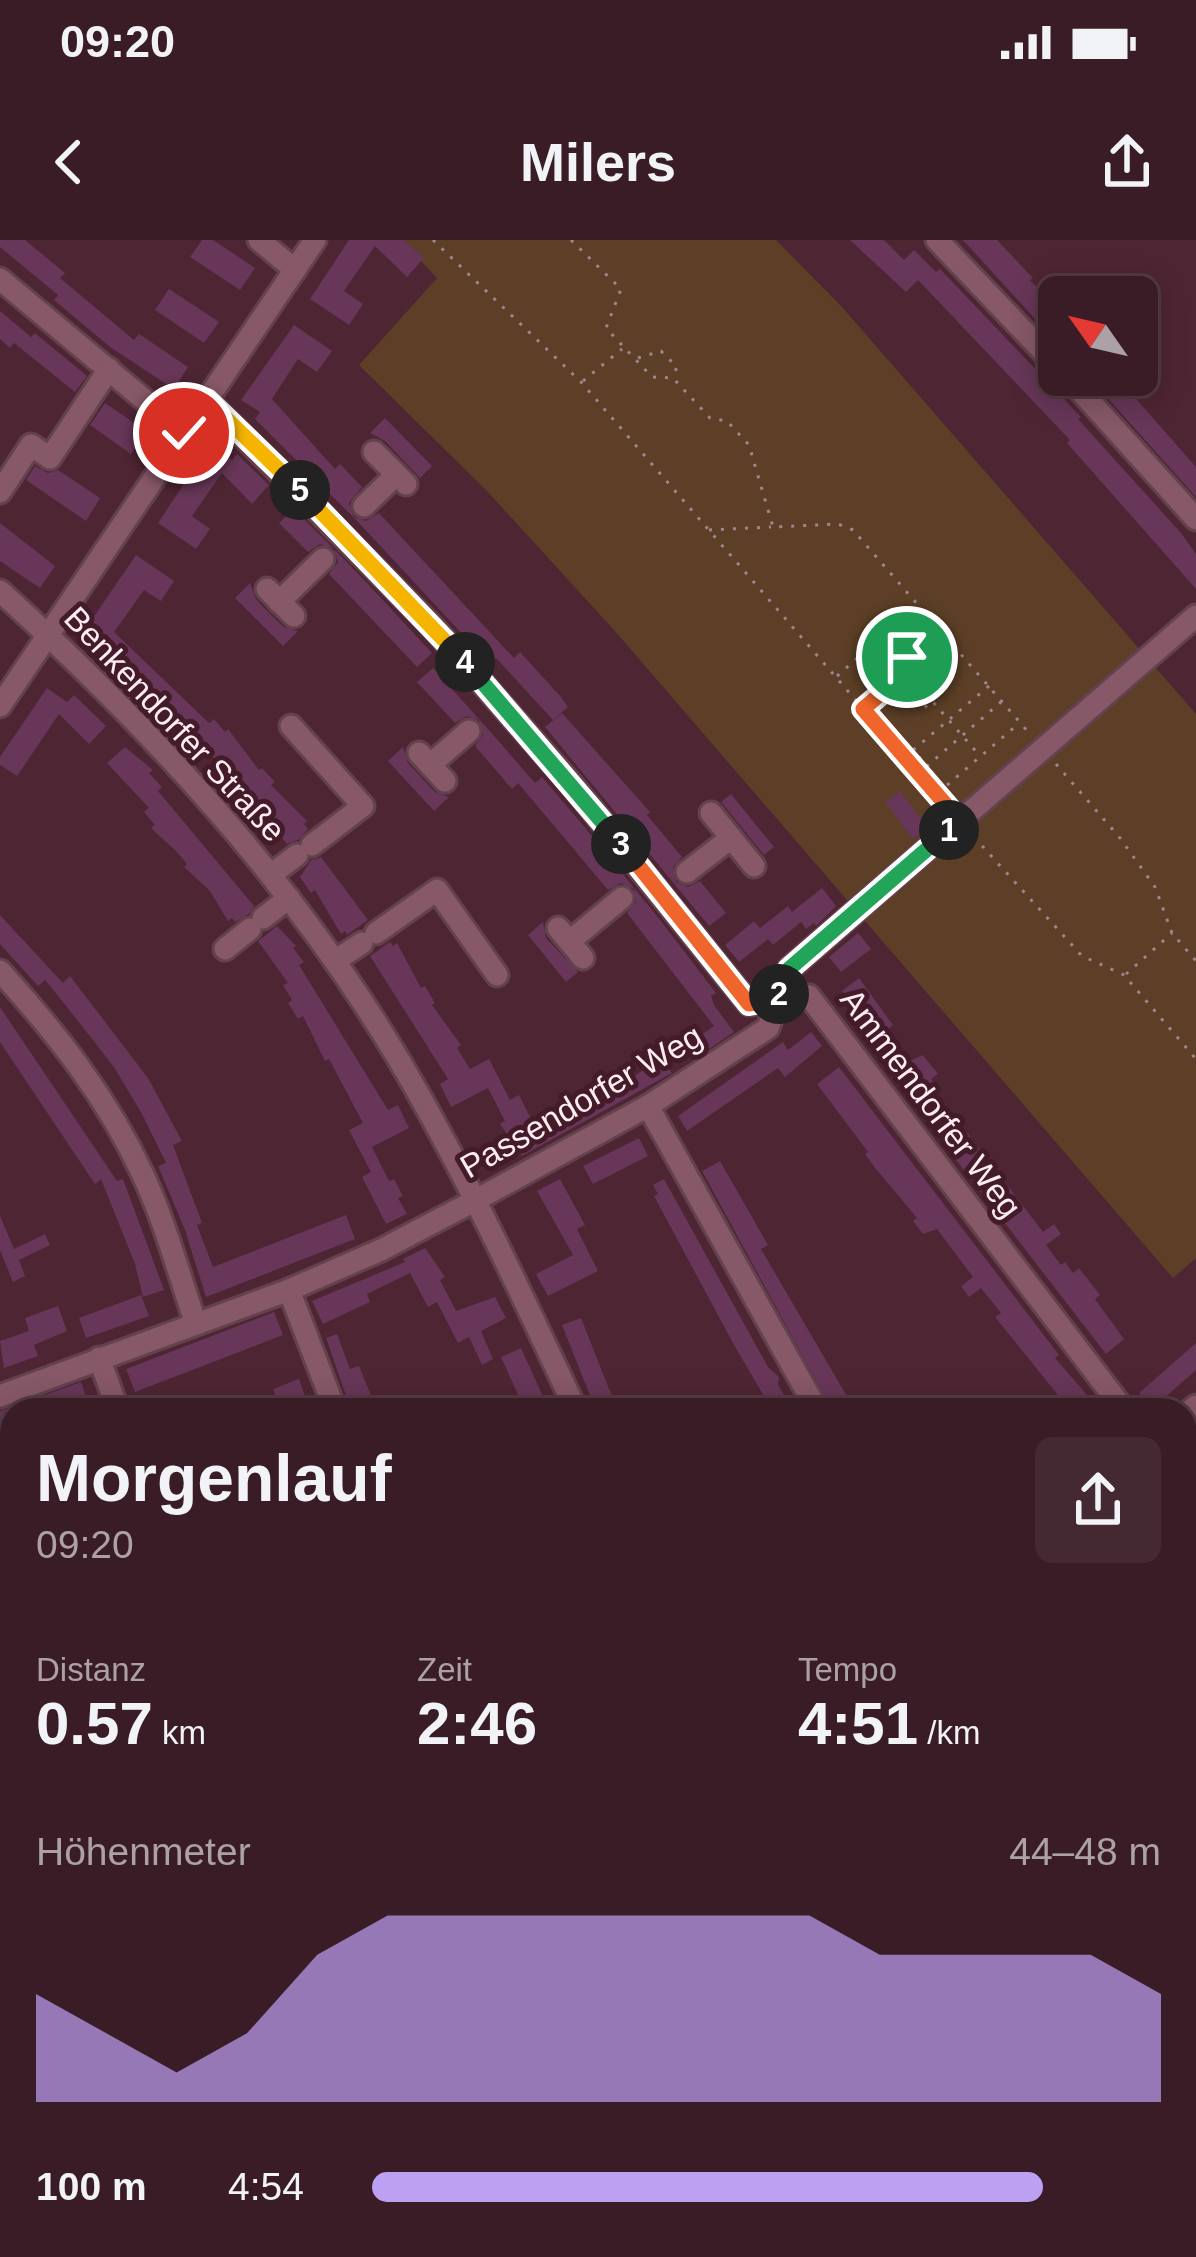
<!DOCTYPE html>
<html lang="de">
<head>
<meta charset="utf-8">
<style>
  body { margin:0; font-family:Helvetica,sans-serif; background:#452932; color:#f1f3f6; height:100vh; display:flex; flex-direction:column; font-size:45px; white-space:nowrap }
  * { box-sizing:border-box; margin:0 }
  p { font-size:39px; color:#aba1a7 }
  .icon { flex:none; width:66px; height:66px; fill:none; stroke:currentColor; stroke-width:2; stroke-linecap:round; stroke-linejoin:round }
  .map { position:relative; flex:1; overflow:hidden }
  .drawer { position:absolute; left:0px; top:1158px; width:1197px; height:861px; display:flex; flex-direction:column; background:#3a1c26; border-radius:36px 36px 0 0; box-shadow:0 6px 30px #0003,0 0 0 3px #543a43 }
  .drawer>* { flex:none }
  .needle { width:78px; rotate:304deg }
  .tools { position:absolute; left:1038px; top:36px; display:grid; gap:24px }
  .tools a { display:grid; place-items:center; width:120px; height:120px; border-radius:18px; background:#3a1c26; box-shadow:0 6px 30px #0003,0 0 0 3px #543a43; font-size:60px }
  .pin { position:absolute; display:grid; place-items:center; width:102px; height:102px; color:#fff; margin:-51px; border:6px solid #fff; border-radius:50%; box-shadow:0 3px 12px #0007 }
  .km { position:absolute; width:60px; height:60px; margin:-30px; border-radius:50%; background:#222; color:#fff; font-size:33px; line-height:60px; text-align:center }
  .round { display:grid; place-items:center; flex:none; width:126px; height:126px; border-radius:18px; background:#452932 }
  .headline { display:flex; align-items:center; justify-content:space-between; height:204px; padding:0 36px }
  h1 { font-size:66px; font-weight:700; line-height:90px }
  .stats { display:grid; grid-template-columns:repeat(3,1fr); gap:18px; height:204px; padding:12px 36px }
  .stats div { display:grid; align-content:center }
  .stats b { font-size:60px; font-weight:700 }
  .stats small { font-size:33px; font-weight:400 }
  .stats p { font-size:33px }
  .chart { height:336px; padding:24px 36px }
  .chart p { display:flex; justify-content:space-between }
  .chart svg { width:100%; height:216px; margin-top:12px; fill:#bca0f2; opacity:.7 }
  ul { padding:0 36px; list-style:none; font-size:39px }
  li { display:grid; grid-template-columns:192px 144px 1fr; align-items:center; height:90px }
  li i { height:30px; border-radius:15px; background:#bca0f2 }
  .status { display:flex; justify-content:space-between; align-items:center; height:84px; padding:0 60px; background:#3a1c26; direction:ltr }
  .status svg { height:33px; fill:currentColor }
  header { display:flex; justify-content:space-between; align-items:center; height:156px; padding:0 36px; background:#3a1c26; font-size:54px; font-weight:700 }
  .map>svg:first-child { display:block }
</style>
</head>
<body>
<div class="status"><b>09:20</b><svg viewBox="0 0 49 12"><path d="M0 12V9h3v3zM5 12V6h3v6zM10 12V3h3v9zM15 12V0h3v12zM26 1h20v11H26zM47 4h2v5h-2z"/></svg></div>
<header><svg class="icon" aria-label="back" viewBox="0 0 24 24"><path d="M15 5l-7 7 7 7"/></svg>Milers<svg class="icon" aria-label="share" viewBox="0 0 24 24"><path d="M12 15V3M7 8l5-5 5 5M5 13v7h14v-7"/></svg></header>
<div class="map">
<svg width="1196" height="2017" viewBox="0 0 1196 2017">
  <rect width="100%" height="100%" fill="#4e2533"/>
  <!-- built -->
  <polygon fill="#5e2e3f" points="711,2007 1056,2007 1063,2017 718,2017"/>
  <!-- green -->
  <polygon fill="#5c3f26" points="401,0 776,0 842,67 1196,474 1196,1018 1173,1038 614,390 487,251 359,125 437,38"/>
  <!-- water -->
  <polygon fill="#051f1a" stroke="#4f5c5a" stroke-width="3" points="0,1852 12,1873 12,2007 60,2007 61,2017 0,2017"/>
  <!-- building -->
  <g fill="#673658">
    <polygon points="0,0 25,0 65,33 60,38 134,100 139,94 188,127 174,149 110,107 54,60 58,55 0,7"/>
    <polygon points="202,0 213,0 255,28 240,50 190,17"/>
    <polygon points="349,0 404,0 424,18 407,37 375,6 344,51 363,64 349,85 310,59"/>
    <polygon points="850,0 884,0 904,20 914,10 936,32 940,29 1081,177 1078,179 1181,293 1196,314 1196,349 1067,203 1070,200 918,40 906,52"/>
    <polygon points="963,0 997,0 1033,38 1030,40 1059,70 1059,105"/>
    <polygon points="169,49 219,82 204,103 155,70"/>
    <polygon points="0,71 31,97 35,93 87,136 75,152 14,103 10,108 0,99"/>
    <polygon points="294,85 332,111 317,132 298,119 272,159 335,229 340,224 362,247 349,263 354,277 366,281 379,273 514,418 520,412 561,457 568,467 553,480 496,418 490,424 360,284 255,179 260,172 241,160"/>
    <polygon points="1087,135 1132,135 1123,144 1196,227 1196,257"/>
    <polygon points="105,163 146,191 131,214 90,185"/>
    <polygon points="385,178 432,226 420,238 385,201 370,193"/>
    <polygon points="210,205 232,220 237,214 269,245 252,264 222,233 192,276 210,289 196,309 158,283"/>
    <polygon points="35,226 48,233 58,230 100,258 86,281 26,240"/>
    <polygon points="294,269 342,317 368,344 432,413 417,427 329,334 338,322 334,309 320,304 308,312 279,283"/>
    <polygon points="0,283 55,326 40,348 0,321"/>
    <polygon points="136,315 174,341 161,361 144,350 114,392 209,483 214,479 225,492 228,489 259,530 262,528 275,542 271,545 307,581 304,584 308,589 298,600 287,604 192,492 187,497 174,484 172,487 133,441 98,410 102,404 84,391"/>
    <polygon points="250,343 256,359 269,373 284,387 298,391 283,406 235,358"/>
    <polygon points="433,428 488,489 535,543 542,537 582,584 661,681 716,753 711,756 714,765 734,792 709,809 700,796 714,786 627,673 636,662 634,649 621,643 608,650 518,543 512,549 475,506 483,495 479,480 467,476 455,483 417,442"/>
    <polygon points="47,448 67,462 74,455 106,486 89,504 59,474 17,536 0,525 0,517"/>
    <polygon points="562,473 650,572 647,575 682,617 673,627 676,642 688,647 700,641 726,673 709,686 545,487"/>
    <polygon points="125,507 153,530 149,533 162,547 158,551 254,666 249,674 235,682 232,678 228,681 210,651 184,627 187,624 177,612 151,588 155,585 144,572 149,568 107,523"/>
    <polygon points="403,507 408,523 435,552 449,557 434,571 388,521"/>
    <polygon points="900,551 928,588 913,599 885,562"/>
    <polygon points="731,554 774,607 764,615 721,562"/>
    <polygon points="321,617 368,680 347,695 345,691 341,694 315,650 311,653 300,637 311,620"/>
    <polygon points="822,648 836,666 816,686 814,683 806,689 801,682 773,705 768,699 739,722 725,705 754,681 760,688 788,666 792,672"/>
    <polygon points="0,675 63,743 70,736 148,838 182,901 173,905 202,983 197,985 213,1027 346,975 355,999 206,1057 185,990 158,926 166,923 142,874 114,827 63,762 45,740 38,746 0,704"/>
    <polygon points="543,682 546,698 578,732 566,742 528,695"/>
    <polygon points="277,686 296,706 293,708 304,722 299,725 388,870 398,865 409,888 372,907 389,941 394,939 403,956 398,958 407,974 386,984 362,937 371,932 349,890 363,883 329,819 325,821 303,776 298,779 288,763 292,760 283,745 288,743 258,701"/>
    <polygon points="858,693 871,709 841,732 829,717"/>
    <polygon points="390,702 393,706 397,703 421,748 425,746 435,763 432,765 461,805 457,808 470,829 489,819 510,860 519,855 537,891 596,858 598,861 661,818 672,833 522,916 500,884 505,881 488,848 451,867 440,844 448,839 370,716"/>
    <polygon points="859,738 893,785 886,791 910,821 923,815 938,834 931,839 940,850 932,856 952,881 956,878 1043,992 1054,984 1061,994 1046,1005 1061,1025 1065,1022 1073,1033 1079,1028 1100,1055 1095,1059 1124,1099 1106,1114 885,828 888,825 861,791 869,785 842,751"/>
    <polygon points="0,767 117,941 123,939 164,1050 143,1057 135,1024 101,939 95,944 0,802"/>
    <polygon points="811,792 822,806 785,837 778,828 687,891 678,876 783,802 788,810"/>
    <polygon points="839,827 1059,1115 1055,1118 1100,1170 1070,1170 995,1077 1001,1073 981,1048 969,1057 961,1046 973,1037 937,989 923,994 913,981 917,978 876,929 865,914 868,912 817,844"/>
    <polygon points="639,898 648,916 593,944 583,926"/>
    <polygon points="720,921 768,1005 761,1009 855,1170 832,1170 702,931"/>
    <polygon points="560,939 585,985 577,989 598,1031 548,1056 536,1034 573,1015 537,951"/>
    <polygon points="664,939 768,1127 779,1137 778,1145 793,1170 772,1170 734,1105 654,956 658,954 653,945"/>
    <polygon points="0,976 14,1009 45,994 50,1005 19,1020 25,1036 13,1042 0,1010"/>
    <polygon points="425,1008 445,1037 440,1040 456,1071 495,1057 506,1078 481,1091 493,1119 482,1125 469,1097 458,1103 437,1062 428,1067 410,1033 367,1054 370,1062 323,1084 312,1061 405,1022 403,1019"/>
    <polygon points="141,1055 149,1076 86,1098 79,1078"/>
    <polygon points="58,1066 67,1091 34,1105 38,1116 4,1128 0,1101 29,1091 25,1078"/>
    <polygon points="274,1072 283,1095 135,1152 126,1129"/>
    <polygon points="581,1078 609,1149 619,1170 596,1170 585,1143 562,1085"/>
    <polygon points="337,1094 350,1129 359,1126 377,1170 351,1170 326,1098"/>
    <polygon points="1196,1103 1196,1130 1153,1168 1139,1153"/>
    <polygon points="521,1108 545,1161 525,1170 501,1117"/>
    <polygon points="299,1139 310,1170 281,1170 273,1149"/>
    <polygon points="81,1142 89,1166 76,1170 12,1170 12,1193 0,1197 0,1171"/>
  </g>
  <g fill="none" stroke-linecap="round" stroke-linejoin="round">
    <defs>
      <g id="minor">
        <polyline points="259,0 295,30"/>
        <polyline points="937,0 1059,128"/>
        <polyline points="0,39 184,193"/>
        <polyline points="1066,135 1196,279"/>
        <polyline points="207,160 432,386 573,546 749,764 809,756 1124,1170"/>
        <polyline points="374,212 406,244"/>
        <polyline points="0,252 31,205 50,218 109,129"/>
        <polyline points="364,266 396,235"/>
        <polyline points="267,349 294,376"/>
        <path d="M0 351C164 500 314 665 422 860 478 960 527 1066 576 1170"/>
        <polyline points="279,362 323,319"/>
        <polyline points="0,466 315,0"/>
        <polyline points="291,486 363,566 312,605"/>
        <polyline points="419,513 445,541"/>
        <polyline points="430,525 469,491"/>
        <polyline points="711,573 754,626"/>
        <polyline points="687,632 731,598"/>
        <polyline points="272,634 297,615"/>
        <polyline points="263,678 289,658"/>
        <polyline points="558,688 583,718"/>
        <polyline points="376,693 437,650 497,735"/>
        <polyline points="570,701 622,658"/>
        <polyline points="225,709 250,689"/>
        <polyline points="335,721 362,703"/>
        <path d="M0 731C57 794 107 857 143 935 165 982 179 1035 196 1084"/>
        <polyline points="648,866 817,1170"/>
        <polyline points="289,1050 335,1170"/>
        <polyline points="99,1118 118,1170"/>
        <polyline points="0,1156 289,1050 381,1010 474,961 648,866 768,788 789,729 1196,376"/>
        <polyline points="1185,1175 1196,1166"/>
        <polyline points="1185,1250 1196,1265"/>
        <polyline points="1185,1372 1196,1363"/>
        <polyline points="0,1433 12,1461"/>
        <polyline points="0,1552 12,1581"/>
        <polyline points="1185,1556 1196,1571"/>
        <polyline points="1185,1858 1196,1872"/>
        <polyline points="162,2007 165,2017"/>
        <polyline points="219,2007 222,2017"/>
        <polyline points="436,2007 443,2017"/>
        <polyline points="603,2007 610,2017"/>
        <polyline points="1060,2007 1067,2017"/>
        <polyline points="495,2017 506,2007"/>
      </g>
    </defs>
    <!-- minor casing -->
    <use href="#minor" stroke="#63424e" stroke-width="27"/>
    <!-- path -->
    <g stroke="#a1848d" stroke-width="3" stroke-dasharray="3 9" stroke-linecap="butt">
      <polyline points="433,0 581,142 948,567"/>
      <polyline points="571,0 621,49 606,88 652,137 673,138 710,178 727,181 749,205 773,287 838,284 853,290 1030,494"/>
      <polyline points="638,118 661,111 677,127 673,136"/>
      <polyline points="583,141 622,109"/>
      <polyline points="709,290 771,287"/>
      <polyline points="888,396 939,455 933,460"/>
      <polyline points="870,407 923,469 932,461 981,517"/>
      <polyline points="915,424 944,399"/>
      <polyline points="892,430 907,417"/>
      <polyline points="837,436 916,367"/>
      <polyline points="906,446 921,434"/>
      <polyline points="989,446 913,510 927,526 1001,462"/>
      <polyline points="865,468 898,439"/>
      <polyline points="1056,524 1120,598 1155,647 1172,693 1196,721"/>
      <polyline points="938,553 1017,485"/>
      <polyline points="974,597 1082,716 1124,735 1196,819"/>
      <polyline points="1126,734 1172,693"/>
      <polyline points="0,1775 12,1783"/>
      <polyline points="351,2007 357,2017"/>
      <polyline points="706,2007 713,2017"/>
      <polyline points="0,2015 29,2007"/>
      <polyline points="319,2017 319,2007"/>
    </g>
    <!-- minor -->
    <use href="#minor" stroke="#875867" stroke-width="21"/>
    <!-- tram -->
    <g stroke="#b69ba4" stroke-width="3">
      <polyline points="0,1463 12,1491"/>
      <polyline points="0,1489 12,1518"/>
      <polyline points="200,2007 203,2017"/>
    </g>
  </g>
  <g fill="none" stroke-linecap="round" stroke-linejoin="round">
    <defs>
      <polyline id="split-1" points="907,417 891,431 898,439 863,469 960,581 949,590"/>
      <polyline id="split-2" points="779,754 789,729 949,590"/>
      <polyline id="split-3" points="621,604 749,764 778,759 779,754"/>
      <polyline id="split-4" points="465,422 621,604"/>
      <polyline id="split-5" points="300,250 465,422"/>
      <polyline id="split-6" points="184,193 207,160 300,250"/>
    </defs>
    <!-- split-1 casing -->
    <use href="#split-1" stroke="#fff" stroke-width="24"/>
    <!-- split-2 casing -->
    <use href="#split-2" stroke="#fff" stroke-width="24"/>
    <!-- split-3 casing -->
    <use href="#split-3" stroke="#fff" stroke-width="24"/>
    <!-- split-4 casing -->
    <use href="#split-4" stroke="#fff" stroke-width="24"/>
    <!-- split-5 casing -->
    <use href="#split-5" stroke="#fff" stroke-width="24"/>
    <!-- split-6 casing -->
    <use href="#split-6" stroke="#fff" stroke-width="24"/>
    <!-- split-1 -->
    <use href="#split-1" stroke="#f0652b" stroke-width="15"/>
    <!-- split-2 -->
    <use href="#split-2" stroke="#22a559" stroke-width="15"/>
    <!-- split-3 -->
    <use href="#split-3" stroke="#f0652b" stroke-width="15"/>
    <!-- split-4 -->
    <use href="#split-4" stroke="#22a559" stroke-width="15"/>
    <!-- split-5 -->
    <use href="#split-5" stroke="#f5b400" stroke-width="15"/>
    <!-- split-6 -->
    <use href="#split-6" stroke="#f5b400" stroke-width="15"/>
  </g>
  <g text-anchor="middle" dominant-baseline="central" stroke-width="10" stroke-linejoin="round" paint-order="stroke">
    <!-- street labels -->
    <g font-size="33" fill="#fdecf1" stroke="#431b29">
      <text transform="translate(175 484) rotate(47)">Benkendorfer Straße</text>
      <text transform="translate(581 861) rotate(-30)">Passendorfer Weg</text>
      <text transform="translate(931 863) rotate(53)">Ammendorfer Weg</text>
    </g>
  </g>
</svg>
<div class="tools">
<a><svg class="needle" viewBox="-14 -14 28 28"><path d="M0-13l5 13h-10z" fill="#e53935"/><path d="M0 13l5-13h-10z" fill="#aba1a7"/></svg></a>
</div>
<div class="pin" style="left:907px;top:417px;background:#1e9e55"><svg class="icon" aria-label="arrive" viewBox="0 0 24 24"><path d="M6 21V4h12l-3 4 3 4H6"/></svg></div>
<div class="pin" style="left:184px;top:193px;background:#d93025"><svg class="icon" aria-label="check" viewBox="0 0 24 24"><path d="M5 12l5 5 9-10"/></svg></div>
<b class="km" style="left:949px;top:590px">1</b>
<b class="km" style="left:779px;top:754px">2</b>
<b class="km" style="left:621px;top:604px">3</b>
<b class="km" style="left:465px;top:422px">4</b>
<b class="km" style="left:300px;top:250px">5</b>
<section class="drawer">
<div class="headline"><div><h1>Morgenlauf</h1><p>09:20</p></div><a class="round"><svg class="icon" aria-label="share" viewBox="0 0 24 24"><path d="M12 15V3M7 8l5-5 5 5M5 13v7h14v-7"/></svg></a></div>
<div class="stats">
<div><p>Distanz</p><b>0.57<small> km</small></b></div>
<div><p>Zeit</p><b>2:46</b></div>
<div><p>Tempo</p><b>4:51<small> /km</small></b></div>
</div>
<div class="chart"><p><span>Höhenmeter</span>44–48 m</p>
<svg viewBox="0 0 160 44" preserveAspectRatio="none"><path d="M0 44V22L10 30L20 38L30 30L40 14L50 6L60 6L70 6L80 6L90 6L100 6L110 6L120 14L130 14L140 14L150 14L160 22V44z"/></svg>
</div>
<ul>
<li><b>100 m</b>4:54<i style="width:85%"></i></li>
</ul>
</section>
</div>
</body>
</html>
